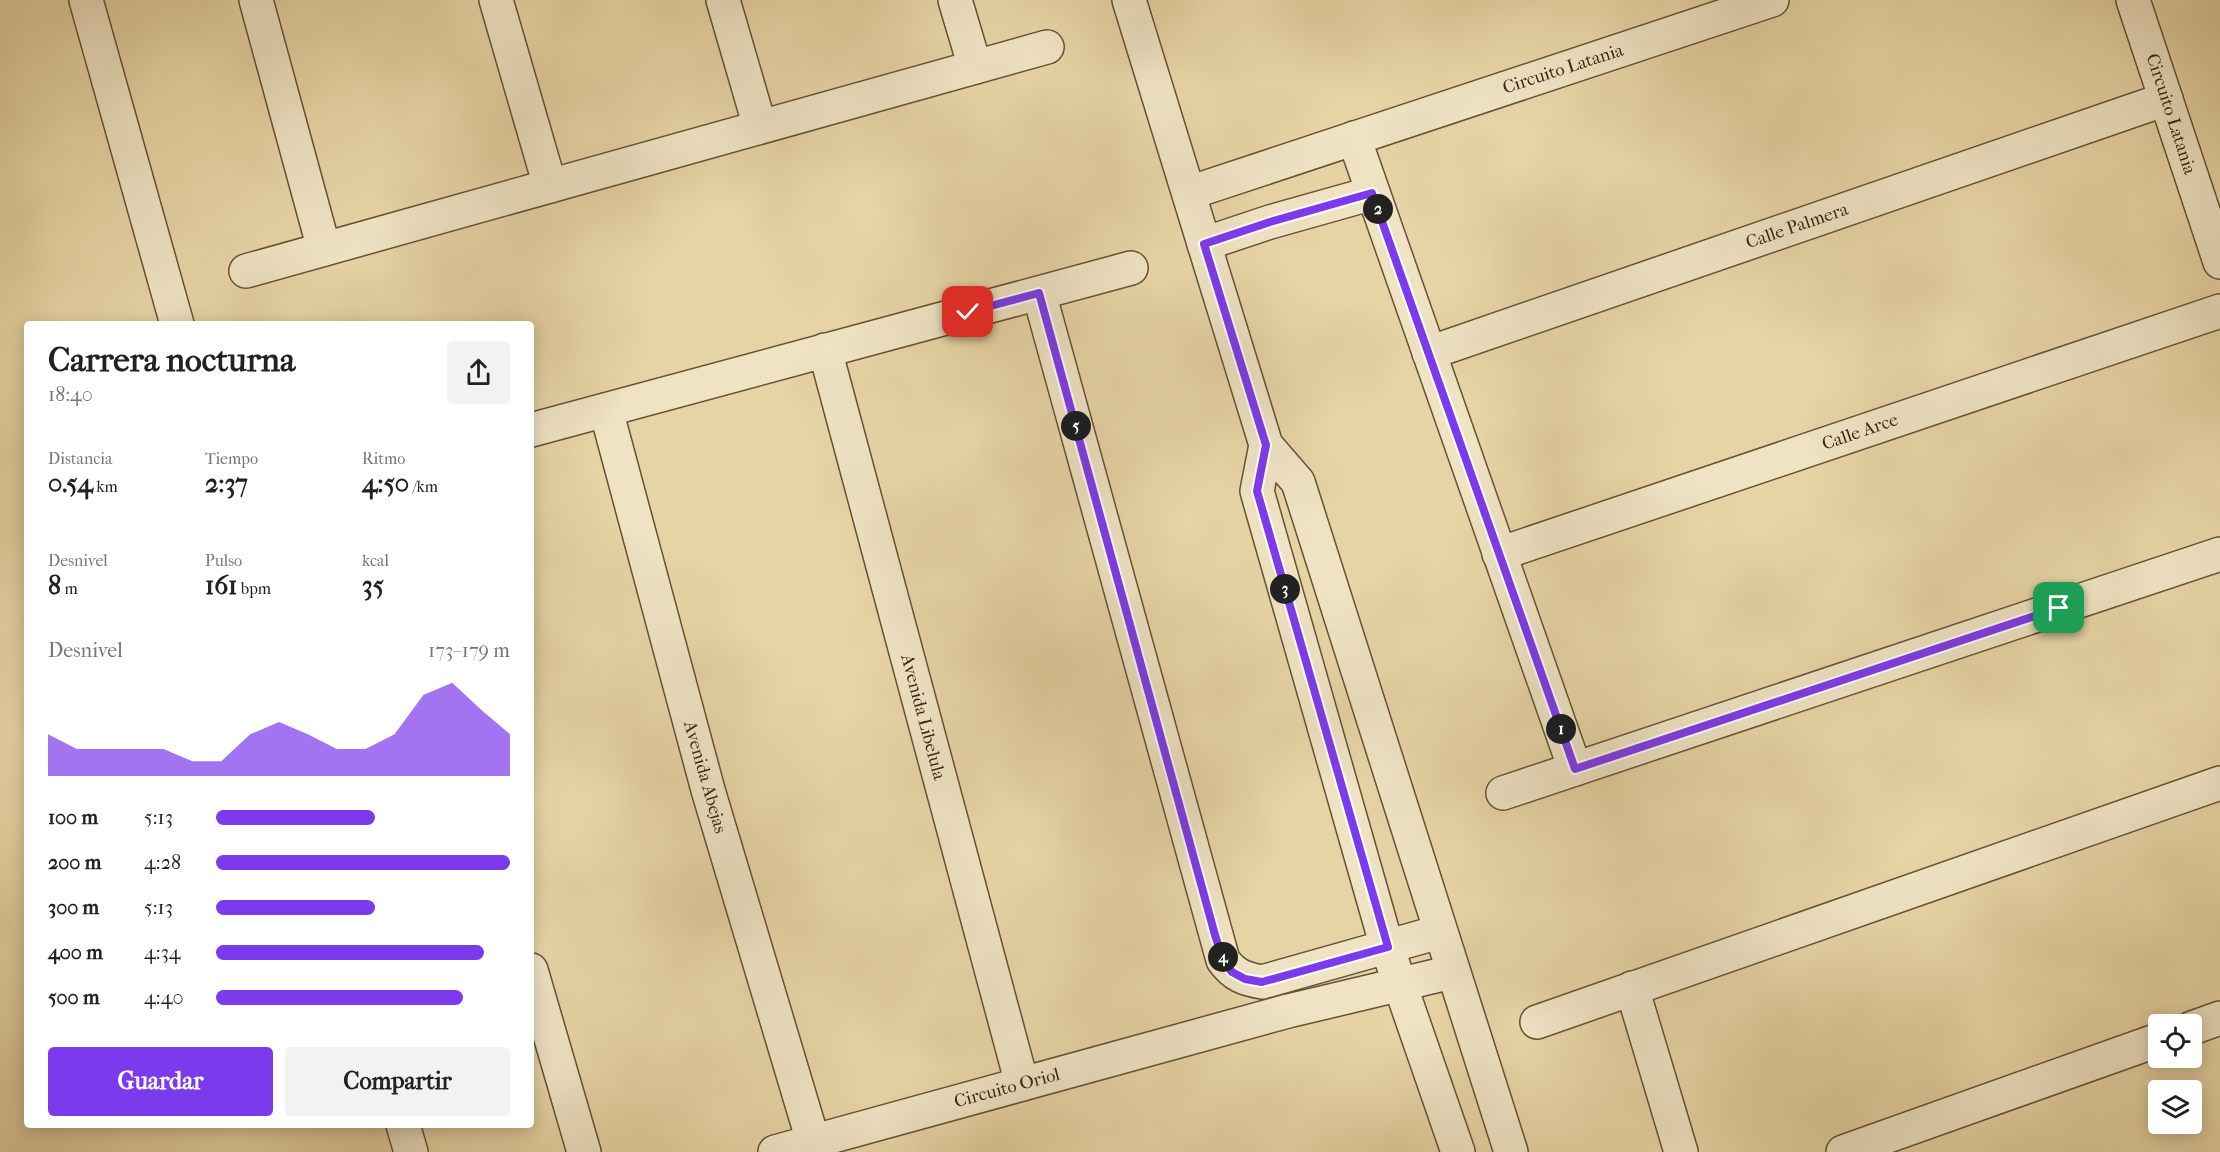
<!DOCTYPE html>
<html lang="es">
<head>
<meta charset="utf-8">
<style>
  body { margin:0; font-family:"IM FELL French Canon",serif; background:#f2f2f2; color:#222; height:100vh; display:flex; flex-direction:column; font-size:22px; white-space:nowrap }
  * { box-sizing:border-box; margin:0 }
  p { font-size:20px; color:#767676 }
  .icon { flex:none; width:33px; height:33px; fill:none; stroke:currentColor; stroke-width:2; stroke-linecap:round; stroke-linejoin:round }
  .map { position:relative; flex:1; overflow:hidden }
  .sheet { position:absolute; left:24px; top:321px; width:510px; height:807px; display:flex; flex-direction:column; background:#fff; border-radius:6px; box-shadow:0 3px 15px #0003 }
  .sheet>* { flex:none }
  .tools { position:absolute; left:2148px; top:1014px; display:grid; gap:12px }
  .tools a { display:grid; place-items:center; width:54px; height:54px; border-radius:6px; background:#fff; box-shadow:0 3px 15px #0003; font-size:30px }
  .pin { position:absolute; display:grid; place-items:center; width:51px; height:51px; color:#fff; margin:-26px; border-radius:12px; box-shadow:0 3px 9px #0006 }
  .km { position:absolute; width:30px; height:30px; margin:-15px; border-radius:50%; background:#222; color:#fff; font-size:16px; line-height:30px; text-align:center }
  .round { display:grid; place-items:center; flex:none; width:63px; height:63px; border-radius:6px; background:#f2f2f2 }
  .overview { display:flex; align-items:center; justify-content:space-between; height:102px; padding:0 24px }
  h1 { font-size:33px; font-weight:700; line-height:45px }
  .stats { display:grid; grid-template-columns:repeat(3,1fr); gap:9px; height:102px; padding:6px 24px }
  .stats div { display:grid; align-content:center }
  .stats b { font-size:26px; font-weight:700 }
  .stats small { font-size:16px; font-weight:400 }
  .stats p { font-size:16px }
  .chart { height:168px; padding:12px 24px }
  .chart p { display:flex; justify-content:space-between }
  .chart svg { width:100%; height:108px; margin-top:6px; fill:#7c3aed; opacity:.7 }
  .action { display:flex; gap:12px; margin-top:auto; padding:12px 24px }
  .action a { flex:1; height:69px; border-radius:6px; background:#7c3aed; color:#fff; font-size:24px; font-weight:700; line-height:69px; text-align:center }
  .action a+a { background:#f2f2f2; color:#222 }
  ul { padding:0 24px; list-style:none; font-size:20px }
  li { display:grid; grid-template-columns:96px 72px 1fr; align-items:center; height:45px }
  li i { height:15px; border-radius:8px; background:#7c3aed }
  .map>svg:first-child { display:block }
</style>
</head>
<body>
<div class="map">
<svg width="2220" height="1152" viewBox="0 0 2220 1152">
  <rect width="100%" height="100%" fill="#e7d4a5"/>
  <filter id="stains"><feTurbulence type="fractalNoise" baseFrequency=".00333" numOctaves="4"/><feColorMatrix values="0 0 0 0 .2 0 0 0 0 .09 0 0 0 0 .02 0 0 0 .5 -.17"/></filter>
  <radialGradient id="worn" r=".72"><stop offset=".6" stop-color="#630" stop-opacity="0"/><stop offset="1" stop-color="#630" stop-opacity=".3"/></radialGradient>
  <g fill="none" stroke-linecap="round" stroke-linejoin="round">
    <defs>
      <g id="minor">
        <polyline points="86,0 177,324"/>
        <polyline points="256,0 324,249"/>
        <polyline points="496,0 550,186"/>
        <polyline points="723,0 760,127"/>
        <polyline points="955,0 975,67"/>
        <polyline points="1129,0 1266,445 1298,482 1511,1152"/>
        <polyline points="2133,0 2220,262"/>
        <polyline points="1354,138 1575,769"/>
        <polyline points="1189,193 1772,0"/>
        <polyline points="1204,244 1270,222 1373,193"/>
        <polyline points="246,271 1047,47"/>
        <path d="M1039 293 1223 960C1234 975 1244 979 1262 982L1439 932"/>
        <polyline points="825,350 1022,1084"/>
        <polyline points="1429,353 2166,99"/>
        <polyline points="606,410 708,790 813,1141"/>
        <polyline points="531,430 1131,268"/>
        <polyline points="1266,445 1257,491 1387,947 1458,1152"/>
        <polyline points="1499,554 2220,311"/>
        <polyline points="1503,793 2220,554"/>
        <polyline points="531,970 584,1152"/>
        <polyline points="1632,988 1681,1152"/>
        <polyline points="1537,1022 2220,783"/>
        <polyline points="2192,1028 2220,1018"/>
        <polyline points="403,1125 411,1152"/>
        <polyline points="775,1152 1288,1011 1452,972"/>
        <polyline points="1843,1152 2158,1040"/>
      </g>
    </defs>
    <!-- minor casing -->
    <use href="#minor" stroke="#645234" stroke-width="36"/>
    <!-- minor -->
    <use href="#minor" stroke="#efe3c4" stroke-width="33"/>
  </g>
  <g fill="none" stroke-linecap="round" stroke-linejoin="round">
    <defs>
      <polyline id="route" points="968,312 1039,293 1215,935 1223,960 1232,972 1245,979 1262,982 1388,947 1257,491 1266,445 1204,244 1270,222 1372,193 1575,769 2059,608"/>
    </defs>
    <!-- route casing -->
    <use href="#route" stroke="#fff" stroke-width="12"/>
    <!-- route -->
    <use href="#route" stroke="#7c3aed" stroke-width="8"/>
  </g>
  <g text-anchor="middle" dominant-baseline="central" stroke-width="4.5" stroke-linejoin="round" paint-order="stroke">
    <!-- street labels -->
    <g font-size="18" fill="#39260f" stroke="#efe3c4">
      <text transform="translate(1563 69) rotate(-18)">Circuito Latania</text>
      <text transform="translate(2171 114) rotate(72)">Circuito Latania</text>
      <text transform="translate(1797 226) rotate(-19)">Calle Palmera</text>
      <text transform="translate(1860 432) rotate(-19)">Calle Arce</text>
      <text transform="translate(923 717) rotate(75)">Avenida Libelula</text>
      <text transform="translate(705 777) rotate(74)">Avenida Abejas</text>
      <text transform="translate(1007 1088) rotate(-15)">Circuito Oriol</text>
    </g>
  </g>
  <rect width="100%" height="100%" filter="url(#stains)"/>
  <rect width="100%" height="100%" fill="url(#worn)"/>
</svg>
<div class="tools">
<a><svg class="icon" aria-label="locate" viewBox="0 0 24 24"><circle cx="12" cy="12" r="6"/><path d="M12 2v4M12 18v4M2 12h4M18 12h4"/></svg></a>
<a><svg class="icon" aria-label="layers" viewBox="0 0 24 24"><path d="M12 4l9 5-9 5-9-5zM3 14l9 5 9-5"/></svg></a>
</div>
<div class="pin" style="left:2059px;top:608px;background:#1e9e55"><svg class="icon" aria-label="arrive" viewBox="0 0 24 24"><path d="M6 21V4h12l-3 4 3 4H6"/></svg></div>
<div class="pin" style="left:968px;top:312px;background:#d93025"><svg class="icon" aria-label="check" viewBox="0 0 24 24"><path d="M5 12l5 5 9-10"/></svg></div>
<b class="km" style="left:1561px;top:729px">1</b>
<b class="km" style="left:1378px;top:209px">2</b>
<b class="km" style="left:1285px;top:589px">3</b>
<b class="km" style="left:1223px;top:957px">4</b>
<b class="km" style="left:1076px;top:426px">5</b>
<section class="sheet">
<div class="overview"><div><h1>Carrera nocturna</h1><p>18:40</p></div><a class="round"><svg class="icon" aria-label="share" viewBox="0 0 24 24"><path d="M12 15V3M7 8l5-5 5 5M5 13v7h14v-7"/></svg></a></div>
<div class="stats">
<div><p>Distancia</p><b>0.54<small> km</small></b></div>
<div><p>Tiempo</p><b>2:37</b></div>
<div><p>Ritmo</p><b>4:50<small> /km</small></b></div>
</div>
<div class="stats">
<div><p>Desnivel</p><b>8<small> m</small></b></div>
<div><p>Pulso</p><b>161<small> bpm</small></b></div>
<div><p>kcal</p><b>35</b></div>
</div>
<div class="chart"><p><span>Desnivel</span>173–179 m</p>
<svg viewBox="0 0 160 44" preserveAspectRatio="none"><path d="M0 44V27L10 33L20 33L30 33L40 33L50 38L60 38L70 27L80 22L90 27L100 33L110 33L120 27L130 11L140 6L150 17L160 27V44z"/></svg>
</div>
<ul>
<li><b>100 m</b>5:13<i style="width:54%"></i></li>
<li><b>200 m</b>4:28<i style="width:100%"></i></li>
<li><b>300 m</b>5:13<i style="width:54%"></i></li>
<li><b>400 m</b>4:34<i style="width:91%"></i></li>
<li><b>500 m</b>4:40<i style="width:84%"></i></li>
</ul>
<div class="action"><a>Guardar</a><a>Compartir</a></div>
</section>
</div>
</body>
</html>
